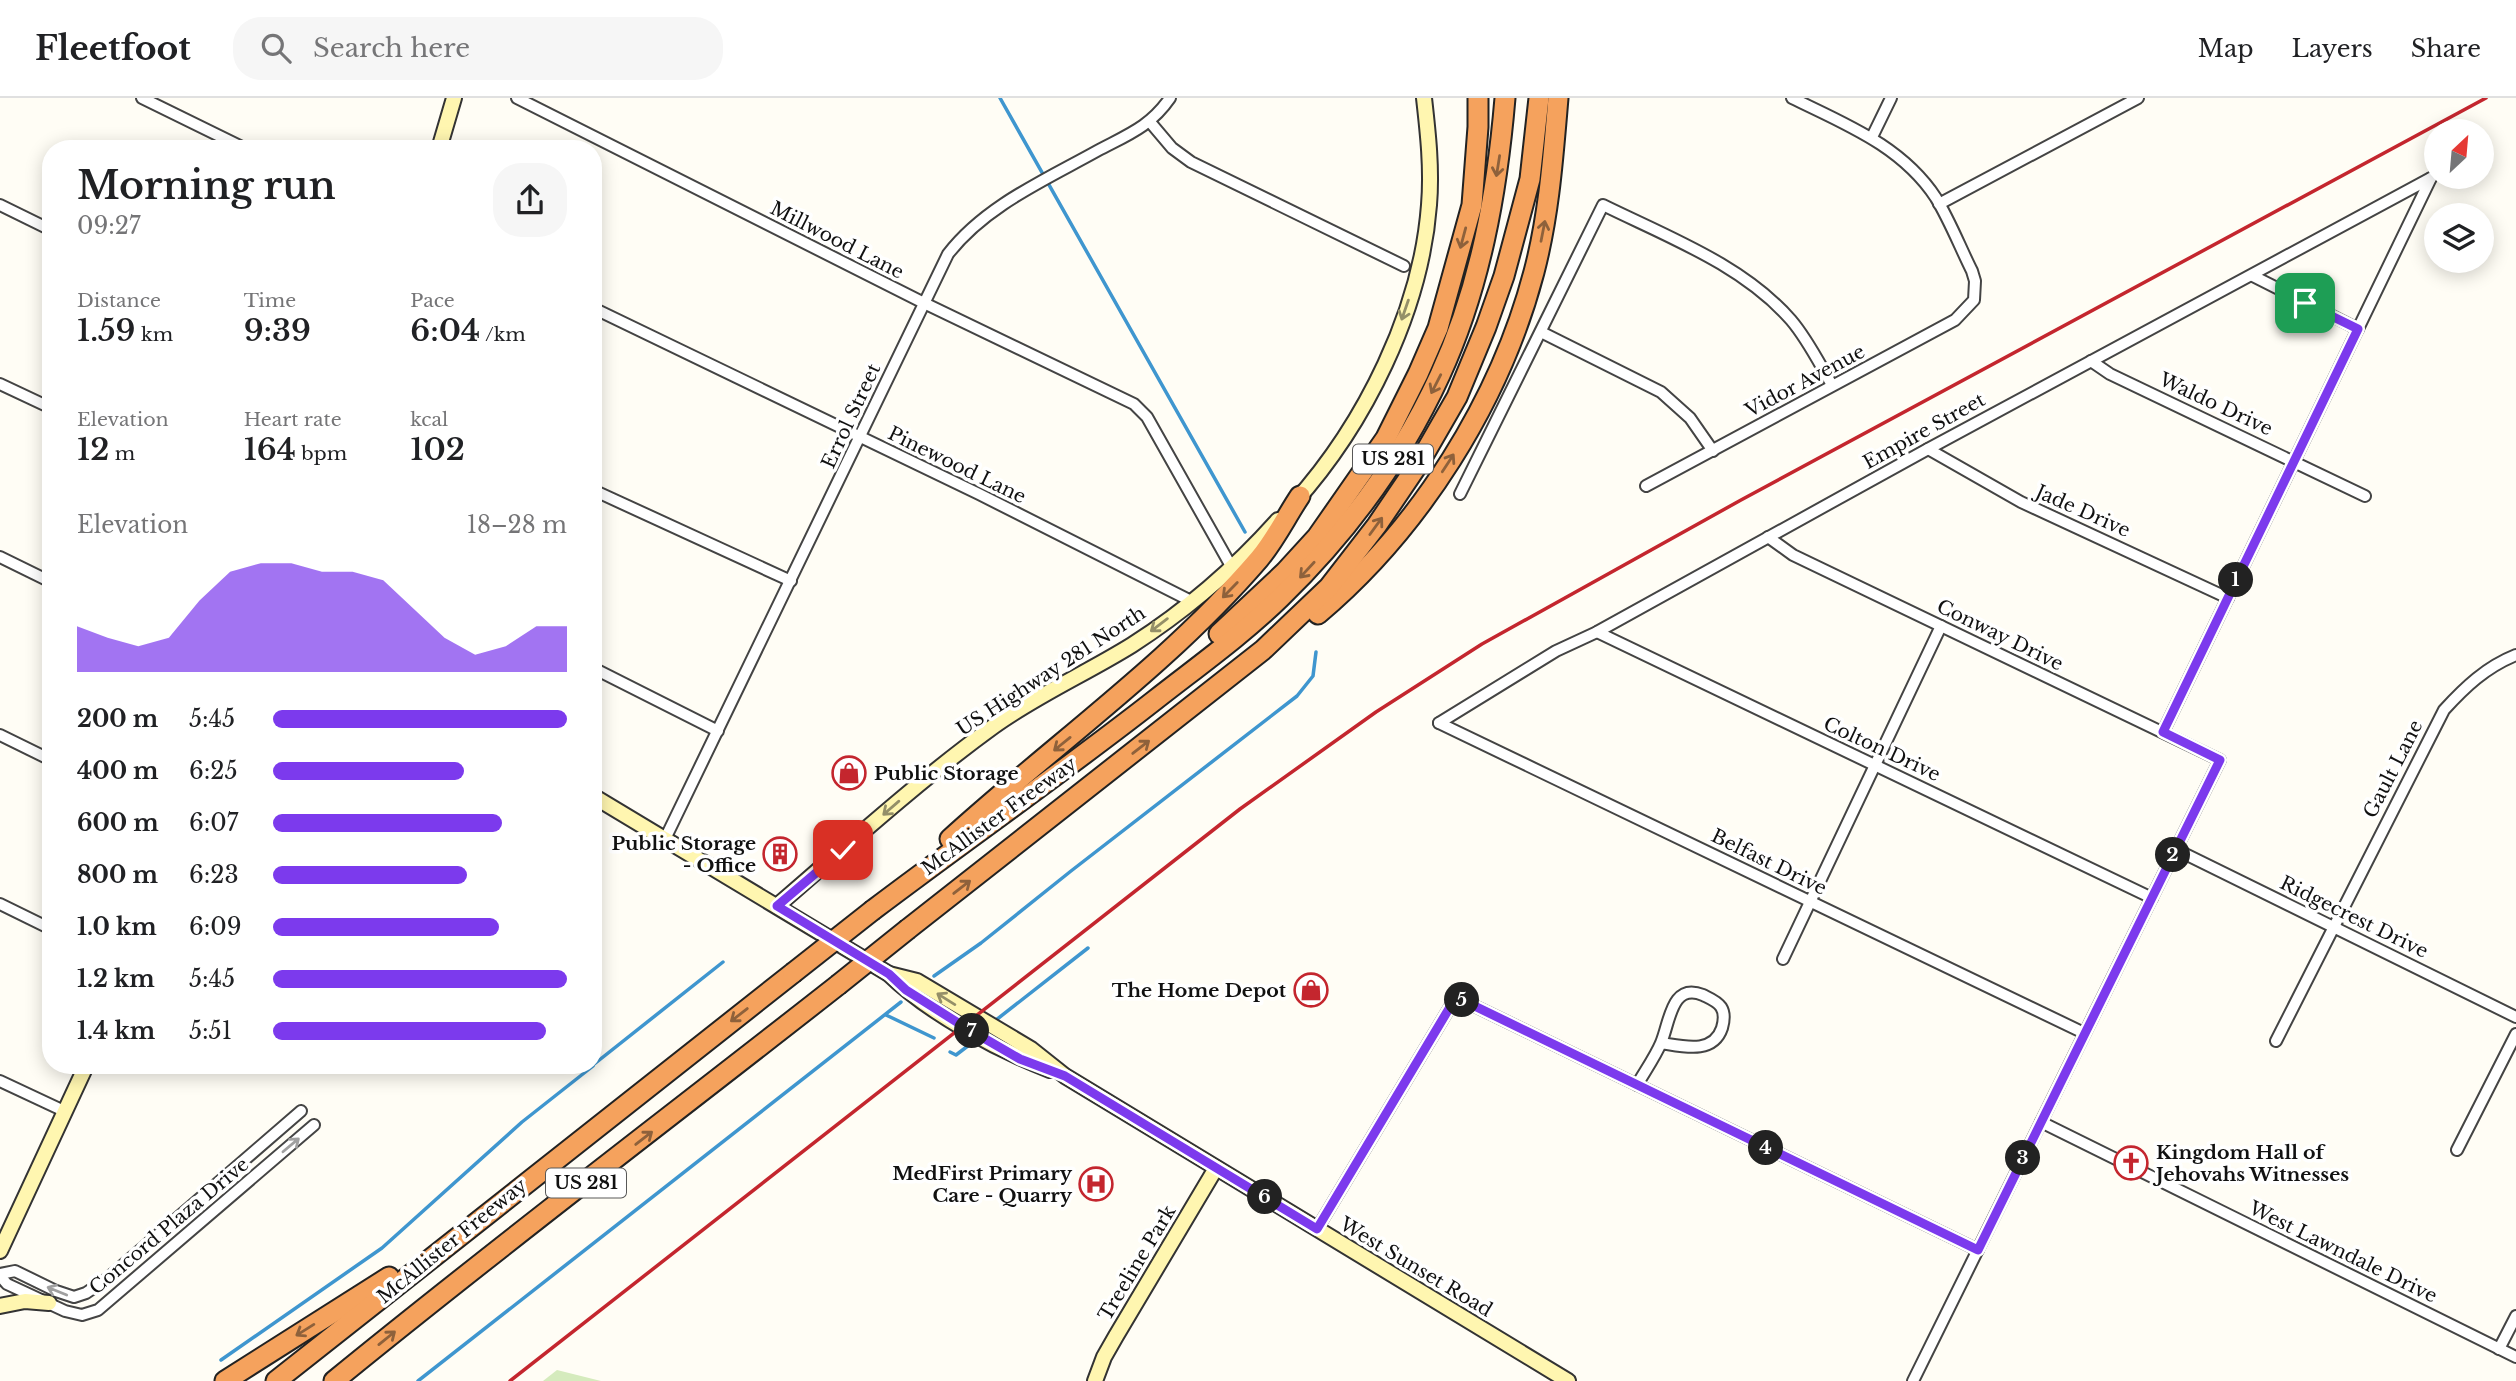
<!DOCTYPE html>
<html lang="en">
<head>
<meta charset="utf-8">
<style>
  body { margin:0; font-family:"Libre Baskerville",serif; background:#f6f6f6; color:#202124; height:100vh; display:flex; flex-direction:column; font-size:26px; white-space:nowrap }
  * { box-sizing:border-box; margin:0 }
  p { font-size:23px; color:#757577 }
  .icon { flex:none; width:38px; height:38px; fill:none; stroke:currentColor; stroke-width:2; stroke-linecap:round; stroke-linejoin:round }
  .map { position:relative; flex:1; overflow:hidden }
  .side { position:absolute; left:42px; top:42px; width:560px; height:934px; display:flex; flex-direction:column; background:#fff; border-radius:28px; box-shadow:0 4px 18px #0003 }
  .side>* { flex:none }
  .needle { width:46px; rotate:26deg }
  .fabs { position:absolute; left:2424px; top:21px; display:grid; gap:14px }
  .fabs a { display:grid; place-items:center; width:70px; height:70px; border-radius:50%; background:#fff; box-shadow:0 4px 18px #0003; font-size:35px }
  .pin { position:absolute; display:grid; place-items:center; width:60px; height:60px; color:#fff; margin:-30px; border-radius:14px; box-shadow:0 4px 10px #0006 }
  .km { position:absolute; width:35px; height:35px; margin:-18px; border-radius:50%; background:#222; color:#fff; font-size:19px; line-height:35px; text-align:center }
  .round { display:grid; place-items:center; flex:none; width:74px; height:74px; border-radius:28px; background:#f6f6f6 }
  .summary { display:flex; align-items:center; justify-content:space-between; height:119px; padding:0 35px }
  h1 { font-size:38px; font-weight:600; line-height:52px }
  .metrics { display:grid; grid-template-columns:repeat(3,1fr); gap:10px; height:119px; padding:7px 35px }
  .metrics div { display:grid; align-content:center }
  .metrics b { font-size:30px; font-weight:600 }
  .metrics small { font-size:19px; font-weight:400 }
  .metrics p { font-size:19px }
  .chart { height:196px; padding:14px 35px }
  .chart p { display:flex; justify-content:space-between }
  .chart svg { width:100%; height:126px; margin-top:7px; fill:#7c3aed; opacity:.7 }
  ul { padding:0 35px; list-style:none; font-size:23px }
  li { display:grid; grid-template-columns:112px 84px 1fr; align-items:center; height:52px }
  li i { height:18px; border-radius:9px; background:#7c3aed }
  header { display:flex; align-items:center; gap:42px; box-sizing:border-box; height:98px; padding:0 35px; background:#fff; border-bottom:2px solid #e0e0e0 }
  header strong { font-size:33px }
  nav { display:flex; gap:38px; margin-inline-start:auto; font-size:24px }
  .search { width:490px; height:63px; background:#f6f6f6; display:flex; align-items:center; gap:18px; box-sizing:border-box; padding:0 24px; border-radius:28px; color:#757577; font-size:26px }
  .map>svg:first-child { display:block }
</style>
</head>
<body>
<header>
<strong>Fleetfoot</strong>
<div class="search"><svg class="icon" aria-label="search" viewBox="0 0 24 24"><circle cx="10" cy="10" r="6"/><path d="M15 15l6 6"/></svg>Search here</div>
<nav><a>Map</a><a>Layers</a><a>Share</a></nav>
</header>
<div class="map">
<svg width="2516" height="1283" viewBox="0 0 2516 1283">
  <rect width="100%" height="100%" fill="#fffdf5"/>
  <!-- green -->
  <polygon fill="#d5ebbd" points="557,1272 601,1283 543,1283"/>
  <g fill="none" stroke-linecap="round" stroke-linejoin="round">
    <!-- stream -->
    <g stroke="#3f96cf" stroke-width="3.5">
      <polyline points="1000,0 1245,434"/>
      <polyline points="934,878 981,845 1071,773 1297,598 1313,578 1316,554"/>
      <polyline points="886,917 934,940"/>
      <polyline points="996,922 1088,850"/>
      <polyline points="950,954 956,957 973,944"/>
      <polyline points="593,967 723,864"/>
      <polyline points="221,1262 382,1150 522,1024 593,968"/>
      <polyline points="418,1283 901,904"/>
    </g>
    <defs>
      <g id="street">
        <polyline points="142,0 246,51"/>
        <polyline points="517,0 924,205 1134,306 1147,319 1231,468"/>
        <polyline points="1150,24 1172,50 1191,64 1404,168"/>
        <polyline points="1872,39 1891,0"/>
        <polyline points="1939,106 2138,0"/>
        <polyline points="0,107 51,132"/>
        <polyline points="2253,178 2358,231"/>
        <polyline points="593,210 979,396 1191,503"/>
        <polyline points="1541,234 1661,294 1690,320 1713,353"/>
        <polyline points="2091,263 2110,276 2365,398"/>
        <polyline points="0,286 51,310"/>
        <polyline points="1928,351 2021,404 2228,500"/>
        <path d="M1646 388 1955 222 1974 202 1975 183 1972 173C1960 149 1950 123 1936 100 1902 48 1845 26 1792 0"/>
        <polyline points="593,392 791,483"/>
        <path d="M1460 396 1603 107C1668 139 1743 167 1791 222 1808 242 1819 265 1832 287"/>
        <polyline points="1768,439 1793,457 2220,662 1913,1283"/>
        <polyline points="0,459 51,484"/>
        <polyline points="1597,534 2152,800"/>
        <polyline points="593,570 718,633"/>
        <polyline points="1439,625 1556,553 1597,534 1928,351 2431,80"/>
        <polyline points="1439,625 2084,935"/>
        <polyline points="2163,634 2431,80"/>
        <polyline points="0,637 51,662"/>
        <path d="M665 741 948 156C985 108 1045 82 1097 53 1127 37 1150 29 1170 0"/>
        <polyline points="2175,751 2516,919"/>
        <polyline points="0,806 51,831"/>
        <polyline points="1783,861 1941,528"/>
        <path d="M2276 943 2444 612C2465 589 2486 569 2516 557"/>
        <polyline points="0,983 64,1013"/>
        <path d="M1637 987C1645 973 1655 959 1661 945 1670 924 1671 884 1703 897 1709 900 1717 903 1721 909 1725 915 1724 923 1722 930 1713 957 1682 948 1661 945"/>
        <polyline points="2041,1024 2516,1259"/>
        <polyline points="2457,1052 2516,936"/>
        <polyline points="1317,1131 1456,899 1978,1152"/>
        <polyline points="0,1176 15,1173 56,1193 74,1199 86,1195 108,1180 301,1013"/>
        <polyline points="0,1178 7,1186 65,1213 82,1217 98,1212 314,1027"/>
        <polyline points="2499,1251 2516,1218"/>
      </g>
      <g id="secondary">
        <polyline points="439,51 454,0"/>
        <path d="M1294 405C1365 326 1421 213 1429 107 1432 71 1428 35 1424 0"/>
        <path d="M593 698 889 876C929 915 998 952 1050 972"/>
        <path d="M777 808C848 747 918 683 994 628 1037 597 1087 575 1132 547 1185 513 1236 469 1278 422"/>
        <polyline points="889,876 917,883 1031,951 1065,978 1568,1283"/>
        <polyline points="0,1153 86,968"/>
        <polyline points="0,1208 25,1203 49,1205"/>
        <polyline points="1095,1283 1104,1259 1116,1238 1216,1070"/>
      </g>
      <g id="highway">
        <path d="M1318 516C1420 430 1500 303 1534 174 1549 117 1553 59 1558 0"/>
        <polyline points="1219,536 1285,474 1317,439 1386,340 1418,276 1438,230 1472,107 1478,29 1478,0"/>
        <path d="M950 741C1052 648 1168 567 1259 461 1275 442 1286 419 1300 398"/>
        <path d="M873 812C967 741 1063 674 1155 602 1197 569 1242 537 1280 500 1346 436 1402 360 1440 277 1480 190 1497 95 1505 0"/>
        <polyline points="908,831 1263,552 1329,489 1377,427 1419,365 1457,299 1486,229 1504,178 1530,81 1539,0"/>
        <polyline points="225,1283 389,1179"/>
        <polyline points="276,1283 793,875"/>
        <path d="M334 1283C499 1148 670 1019 838 887"/>
      </g>
    </defs>
    <!-- street casing -->
    <use href="#street" stroke="#444" stroke-width="14"/>
    <!-- secondary casing -->
    <use href="#secondary" stroke="#333" stroke-width="18"/>
    <!-- highway casing -->
    <use href="#highway" stroke="#222" stroke-width="23"/>
    <!-- street -->
    <use href="#street" stroke="#fff" stroke-width="10"/>
    <!-- secondary -->
    <use href="#secondary" stroke="#fff6b0" stroke-width="14"/>
    <!-- highway -->
    <use href="#highway" stroke="#f5a25d" stroke-width="19"/>
    <!-- rail -->
    <polyline stroke="#c4262e" stroke-width="3.5" points="510,1283 1240,711 1376,614 1482,546 1741,402 2486,0"/>
    <defs>
      <g id="highway-bridge">
        <polyline points="793,875 873,812"/>
        <polyline points="838,887 908,831"/>
      </g>
    </defs>
    <!-- highway-bridge casing -->
    <use href="#highway-bridge" stroke="#222" stroke-width="23" stroke-linecap="butt"/>
    <!-- highway-bridge -->
    <use href="#highway-bridge" stroke="#f5a25d" stroke-width="19"/>
  </g>
  <!-- one-way arrows -->
  <defs><path id="oneway-shaft" d="M-6 0H5M1.5-3L5.5 0L1.5 3" fill="none" stroke-width="1.6" stroke-linecap="round" stroke-linejoin="round" transform="scale(1.75)"/></defs>
  <g stroke="#8e613b">
    <use href="#oneway-shaft" transform="translate(1498 68) rotate(99)"/>
    <use href="#oneway-shaft" transform="translate(1543 133) rotate(-79)"/>
    <use href="#oneway-shaft" transform="translate(1463 140) rotate(105)"/>
    <use href="#oneway-shaft" transform="translate(1436 286) rotate(117)"/>
    <use href="#oneway-shaft" transform="translate(1448 365) rotate(-57)"/>
    <use href="#oneway-shaft" transform="translate(1376 428) rotate(-54)"/>
    <use href="#oneway-shaft" transform="translate(1307 472) rotate(133)"/>
    <use href="#oneway-shaft" transform="translate(1230 492) rotate(134)"/>
    <use href="#oneway-shaft" transform="translate(1062 646) rotate(141)"/>
    <use href="#oneway-shaft" transform="translate(1141 649) rotate(-38)"/>
    <use href="#oneway-shaft" transform="translate(962 789) rotate(-38)"/>
    <use href="#oneway-shaft" transform="translate(739 917) rotate(142)"/>
    <use href="#oneway-shaft" transform="translate(644 1040) rotate(-38)"/>
    <use href="#oneway-shaft" transform="translate(305 1232) rotate(148)"/>
    <use href="#oneway-shaft" transform="translate(387 1240) rotate(-39)"/>
  </g>
  <g stroke="#948f68">
    <use href="#oneway-shaft" transform="translate(1405 212) rotate(109)"/>
    <use href="#oneway-shaft" transform="translate(1159 527) rotate(143)"/>
    <use href="#oneway-shaft" transform="translate(891 710) rotate(139)"/>
    <use href="#oneway-shaft" transform="translate(946 901) rotate(-148)"/>
  </g>
  <g stroke="#a0a0a0">
    <use href="#oneway-shaft" transform="translate(291 1047) rotate(-40)"/>
    <use href="#oneway-shaft" transform="translate(57 1193) rotate(-158)"/>
  </g>
  <g fill="none" stroke-linecap="round" stroke-linejoin="round">
    <defs>
      <polyline id="route" points="843,752 777,808 889,876 906,892 963,928 1020,961 1065,978 1317,1131 1456,899 1978,1152 2220,662 2163,634 2358,231 2305,205"/>
    </defs>
    <!-- route casing -->
    <use href="#route" stroke="#fff" stroke-width="14"/>
    <!-- route -->
    <use href="#route" stroke="#7c3aed" stroke-width="9"/>
  </g>
  <!-- icons -->
  <defs>
    <symbol id="shop-ring" viewBox="-11 -11 22 22"><circle r="9.5" fill="#fff" stroke="#c4262e" stroke-width="1.5"/><path d="M-5-2.5h2.3a2.7 3.5 0 0 1 5.4 0H5L5.5 6h-11ZM-1.5-2.5h3a1.5 2.3 0 0 0-3 0Z" fill="#c4262e"/></symbol>
    <symbol id="building-ring" viewBox="-11 -11 22 22"><circle r="9.5" fill="#fff" stroke="#c4262e" stroke-width="1.5"/><path d="M-4-6H4V6H1V3H-1V6H-4ZM-2.5-4.3h1.7v1.8h-1.7ZM.8-4.3h1.7v1.8H.8ZM-2.5-1h1.7V.8h-1.7ZM.8-1h1.7V.8H.8Z" fill="#c4262e"/></symbol>
    <symbol id="church-ring" viewBox="-11 -11 22 22"><circle r="9.5" fill="#fff" stroke="#c4262e" stroke-width="1.5"/><path d="M-1.2-6h2.4v3.5h3.3v2.4h-3.3V6h-2.4V-.1h-3.3v-2.4h3.3Z" fill="#c4262e"/></symbol>
    <symbol id="hospital-ring" viewBox="-11 -11 22 22"><circle r="9.5" fill="#fff" stroke="#c4262e" stroke-width="1.5"/><path d="M-5-5h3v3.5h4V-5h3V5h-3V1.5h-4V5h-3Z" fill="#c4262e"/></symbol>
  </defs>
  <g fill-rule="evenodd">
    <use href="#shop-ring" x="830" y="656" width="38" height="38"/>
    <use href="#building-ring" x="761" y="737" width="38" height="38"/>
    <use href="#shop-ring" x="1292" y="873" width="38" height="38"/>
    <use href="#church-ring" x="2112" y="1046" width="38" height="38"/>
    <use href="#hospital-ring" x="1077" y="1067" width="38" height="38"/>
  </g>
  <g text-anchor="middle" dominant-baseline="central" stroke-width="7" stroke-linejoin="round" paint-order="stroke">
    <!-- shield labels -->
    <g fill="#fff" stroke="#585858" stroke-width="2">
      <rect x="1353" y="346.5" width="80" height="29" rx="5"/>
      <rect x="546" y="1070.5" width="80" height="29" rx="5"/>
    </g>
    <g font-size="18" font-weight="bold" fill="#111">
      <text x="1393" y="361">US 281</text>
      <text x="586" y="1085">US 281</text>
    </g>
    <!-- street labels -->
    <g font-size="19" fill="#111" stroke="#fff">
      <text transform="translate(837 142) rotate(27)">Millwood Lane</text>
      <text transform="translate(1805 283) rotate(-28)">Vidor Avenue</text>
      <text transform="translate(2216 306) rotate(25)">Waldo Drive</text>
      <text transform="translate(851 318) rotate(-65)">Errol Street</text>
      <text transform="translate(1924 333) rotate(-29)">Empire Street</text>
      <text transform="translate(957 367) rotate(26)">Pinewood Lane</text>
      <text transform="translate(2083 413) rotate(24)">Jade Drive</text>
      <text transform="translate(2000 537) rotate(26)">Conway Drive</text>
      <text transform="translate(1051 573) rotate(-33)">US Highway 281 North</text>
      <text transform="translate(1882 651) rotate(25)">Colton Drive</text>
      <text transform="translate(2393 671) rotate(-63)">Gault Lane</text>
      <text transform="translate(999 718) rotate(-36)">McAllister Freeway</text>
      <text transform="translate(1769 764) rotate(26)">Belfast Drive</text>
      <text transform="translate(2354 819) rotate(26)">Ridgecrest Drive</text>
      <text transform="translate(169 1128) rotate(-40)">Concord Plaza Drive</text>
      <text transform="translate(452 1143) rotate(-39)">McAllister Freeway</text>
      <text transform="translate(2343 1154) rotate(26)">West Lawndale Drive</text>
      <text transform="translate(1137 1165) rotate(-59)">Treeline Park</text>
      <text transform="translate(1416 1169) rotate(31)">West Sunset Road</text>
    </g>
    <!-- poi labels -->
    <g font-size="19" font-weight="bold" fill="#111" stroke="#fff" text-anchor="end">
      <text x="874" y="675" text-anchor="start">Public Storage</text>
      <text x="756" y="745">Public Storage<tspan x="756" dy="22">- Office</tspan></text>
      <text x="1286" y="892">The Home Depot</text>
      <text x="2156" y="1054" text-anchor="start">Kingdom Hall of<tspan x="2156" dy="22">Jehovahs Witnesses</tspan></text>
      <text x="1072" y="1075">MedFirst Primary<tspan x="1072" dy="22">Care - Quarry</tspan></text>
    </g>
  </g>
</svg>
<div class="fabs">
<a><svg class="needle" viewBox="-14 -14 28 28"><path d="M0-13l5 13h-10z" fill="#e53935"/><path d="M0 13l5-13h-10z" fill="#757577"/></svg></a>
<a><svg class="icon" aria-label="layers" viewBox="0 0 24 24"><path d="M12 4l9 5-9 5-9-5zM3 14l9 5 9-5"/></svg></a>
</div>
<div class="pin" style="left:2305px;top:205px;background:#1e9e55"><svg class="icon" aria-label="arrive" viewBox="0 0 24 24"><path d="M6 21V4h12l-3 4 3 4H6"/></svg></div>
<div class="pin" style="left:843px;top:752px;background:#d93025"><svg class="icon" aria-label="check" viewBox="0 0 24 24"><path d="M5 12l5 5 9-10"/></svg></div>
<b class="km" style="left:2236px;top:482px">1</b>
<b class="km" style="left:2173px;top:757px">2</b>
<b class="km" style="left:2023px;top:1060px">3</b>
<b class="km" style="left:1766px;top:1050px">4</b>
<b class="km" style="left:1462px;top:902px">5</b>
<b class="km" style="left:1265px;top:1099px">6</b>
<b class="km" style="left:972px;top:933px">7</b>
<section class="side">
<div class="summary"><div><h1>Morning run</h1><p>09:27</p></div><a class="round"><svg class="icon" aria-label="share" viewBox="0 0 24 24"><path d="M12 15V3M7 8l5-5 5 5M5 13v7h14v-7"/></svg></a></div>
<div class="metrics">
<div><p>Distance</p><b>1.59<small> km</small></b></div>
<div><p>Time</p><b>9:39</b></div>
<div><p>Pace</p><b>6:04<small> /km</small></b></div>
</div>
<div class="metrics">
<div><p>Elevation</p><b>12<small> m</small></b></div>
<div><p>Heart rate</p><b>164<small> bpm</small></b></div>
<div><p>kcal</p><b>102</b></div>
</div>
<div class="chart"><p><span>Elevation</span>18–28 m</p>
<svg viewBox="0 0 160 44" preserveAspectRatio="none"><path d="M0 44V28L10 32L20 35L30 32L40 19L50 9L60 6L70 6L80 9L90 9L100 12L110 22L120 32L130 38L140 35L150 28L160 28V44z"/></svg>
</div>
<ul>
<li><b>200 m</b>5:45<i style="width:100%"></i></li>
<li><b>400 m</b>6:25<i style="width:65%"></i></li>
<li><b>600 m</b>6:07<i style="width:78%"></i></li>
<li><b>800 m</b>6:23<i style="width:66%"></i></li>
<li><b>1.0 km</b>6:09<i style="width:77%"></i></li>
<li><b>1.2 km</b>5:45<i style="width:100%"></i></li>
<li><b>1.4 km</b>5:51<i style="width:93%"></i></li>
</ul>
</section>
</div>
</body>
</html>
